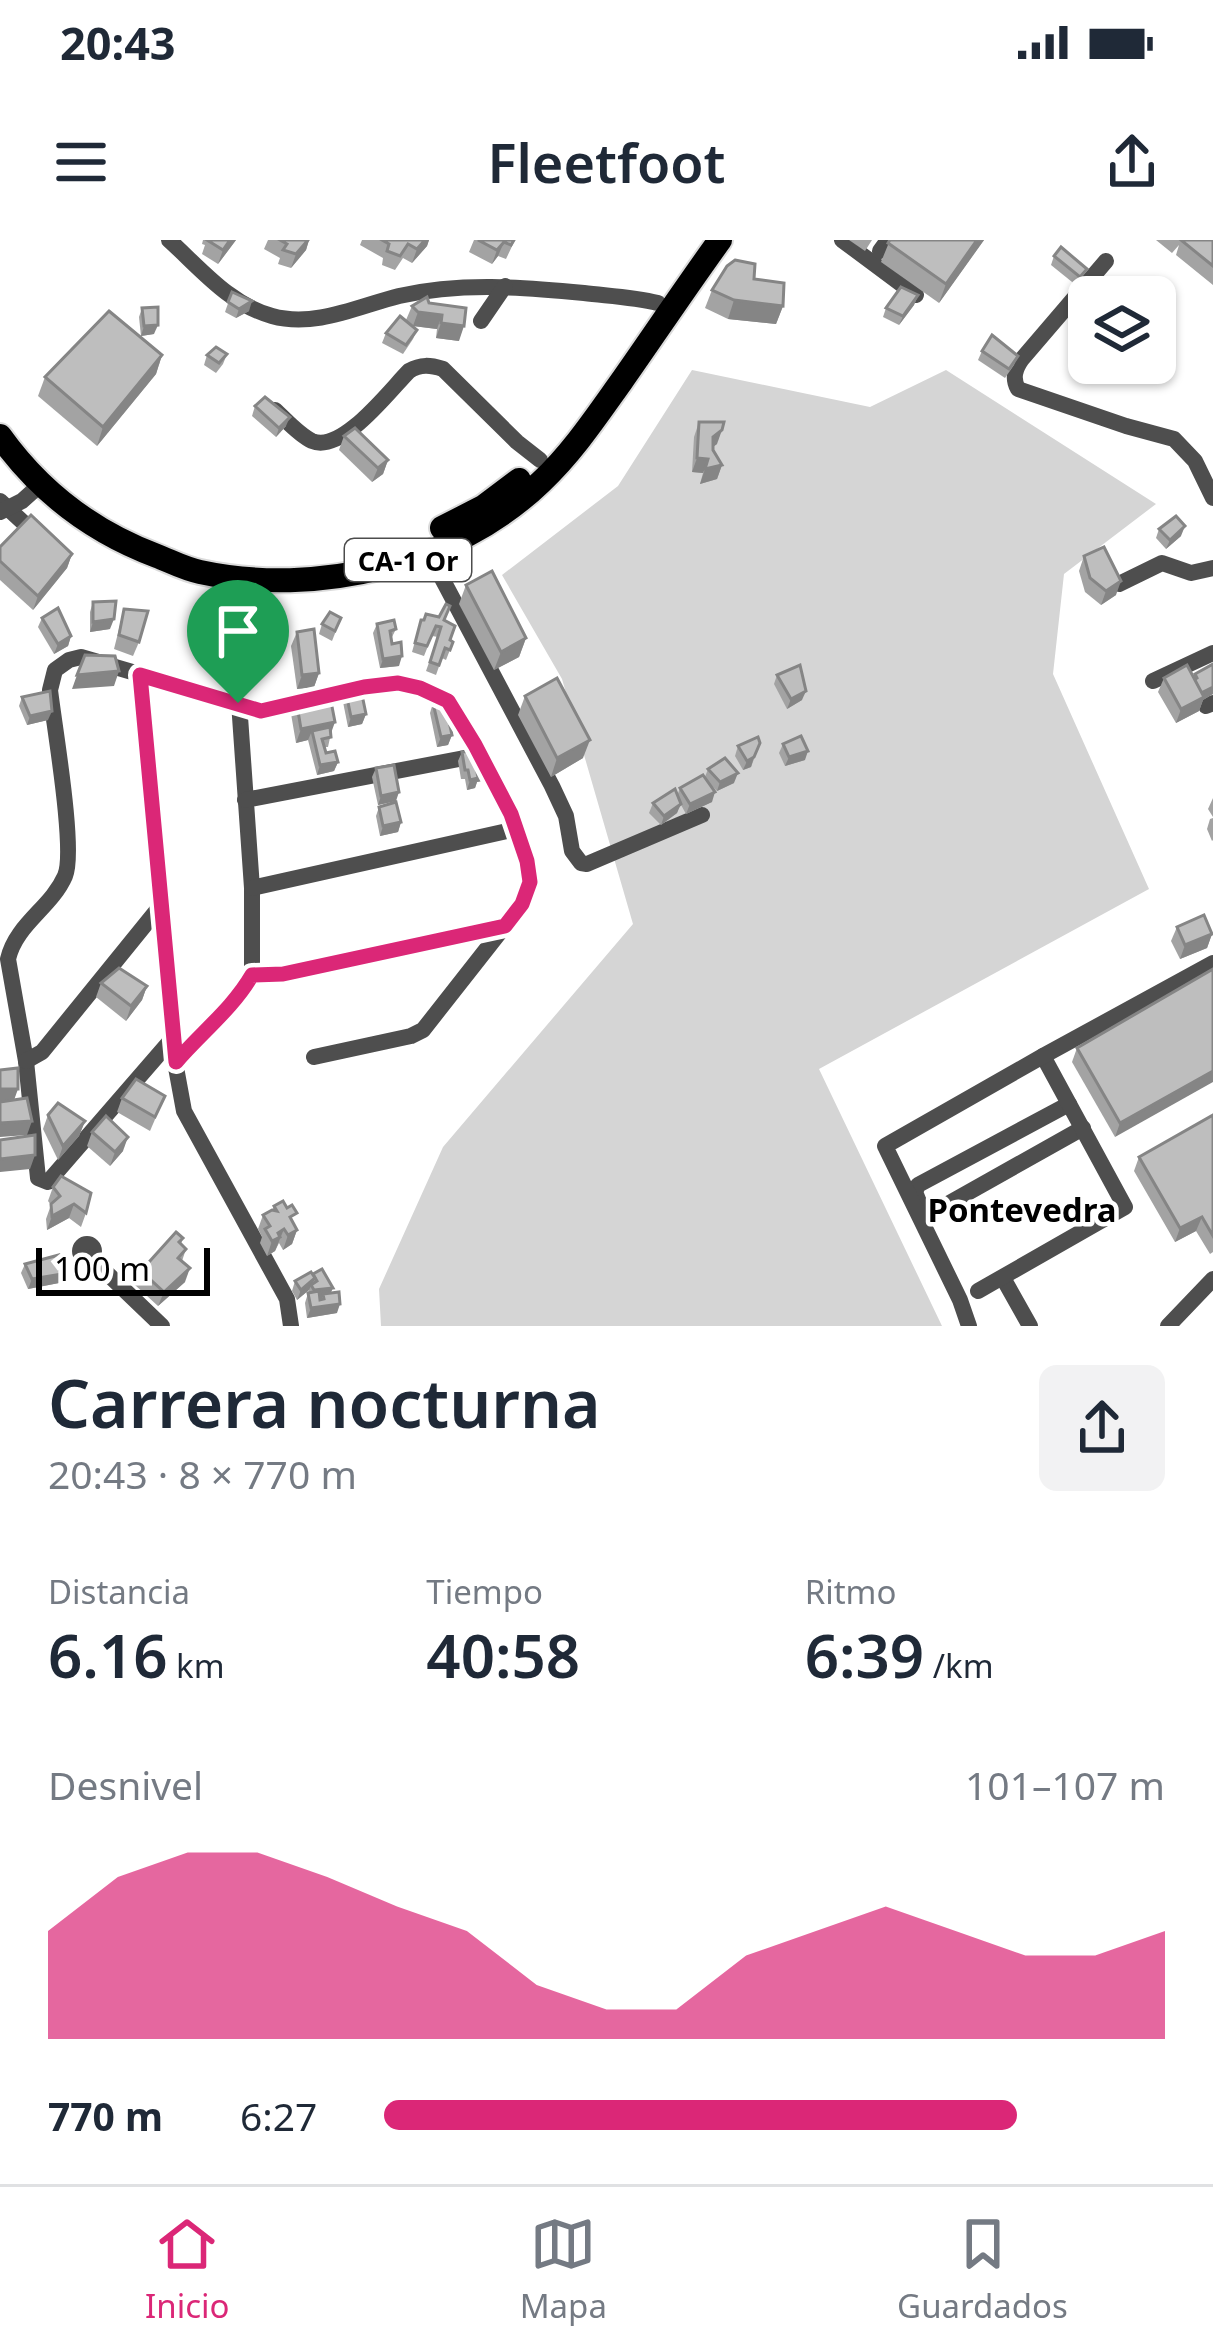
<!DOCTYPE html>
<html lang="es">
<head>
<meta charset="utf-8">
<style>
  body { margin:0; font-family:"Noto Sans",sans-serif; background:#f2f2f3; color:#1f2937; height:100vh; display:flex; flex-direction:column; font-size:45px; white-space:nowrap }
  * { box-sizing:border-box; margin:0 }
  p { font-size:39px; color:#747a83 }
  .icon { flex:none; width:66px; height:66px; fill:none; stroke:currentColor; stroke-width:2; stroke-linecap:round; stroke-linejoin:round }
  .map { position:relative; height:1086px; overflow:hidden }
  .drawer { display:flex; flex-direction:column; background:#fff; flex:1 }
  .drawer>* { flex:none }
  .controls { position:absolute; left:1068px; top:36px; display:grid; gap:24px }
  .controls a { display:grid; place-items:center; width:108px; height:108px; border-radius:18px; background:#fff; box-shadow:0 3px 9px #0004; font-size:60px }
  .scale { position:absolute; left:36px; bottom:30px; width:174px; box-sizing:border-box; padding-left:12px; border:6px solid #000; border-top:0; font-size:33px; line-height:42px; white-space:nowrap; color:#000; -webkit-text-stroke:9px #fff; paint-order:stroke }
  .pin { position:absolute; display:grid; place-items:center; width:102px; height:102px; color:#fff; margin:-123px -51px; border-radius:50% 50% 50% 0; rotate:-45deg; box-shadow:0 0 12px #0007 }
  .pin .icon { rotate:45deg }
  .round { display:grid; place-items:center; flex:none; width:126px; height:126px; border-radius:18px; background:#f2f2f3 }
  .head { display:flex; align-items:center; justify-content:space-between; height:204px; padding:0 48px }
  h1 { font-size:66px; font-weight:600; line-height:90px }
  .metrics { display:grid; grid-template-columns:repeat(3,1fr); gap:18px; height:204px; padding:12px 48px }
  .metrics div { display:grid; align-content:center }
  .metrics b { font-size:60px; font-weight:600 }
  .metrics small { font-size:33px; font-weight:400 }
  .metrics p { font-size:33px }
  .chart { height:336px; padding:24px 48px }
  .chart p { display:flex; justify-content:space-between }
  .chart svg { width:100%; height:216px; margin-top:12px; fill:#db2777; opacity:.7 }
  ul { padding:0 48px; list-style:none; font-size:39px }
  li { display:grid; grid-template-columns:192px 144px 1fr; align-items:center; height:90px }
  li i { height:30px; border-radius:15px; background:#db2777 }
  .status { display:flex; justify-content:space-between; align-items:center; height:84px; padding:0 60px; background:#fff; direction:ltr }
  .status svg { height:33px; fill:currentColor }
  header { display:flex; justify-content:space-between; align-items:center; height:156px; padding:0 48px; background:#fff; font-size:54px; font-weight:600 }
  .dock { display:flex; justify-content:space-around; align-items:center; height:168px; border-top:3px solid #e0e1e3; background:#fff; font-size:33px; color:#747a83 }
  .dock a { display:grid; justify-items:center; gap:6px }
  .dock .current { color:#db2777 }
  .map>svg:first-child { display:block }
</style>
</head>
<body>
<div class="status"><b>20:43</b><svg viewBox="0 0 49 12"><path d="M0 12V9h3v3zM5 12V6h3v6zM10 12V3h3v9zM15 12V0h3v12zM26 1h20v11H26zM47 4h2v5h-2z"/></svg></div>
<header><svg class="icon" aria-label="menu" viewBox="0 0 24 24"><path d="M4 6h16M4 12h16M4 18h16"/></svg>Fleetfoot<svg class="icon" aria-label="share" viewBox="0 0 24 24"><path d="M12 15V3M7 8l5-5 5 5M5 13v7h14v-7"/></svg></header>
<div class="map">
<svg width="1213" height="1086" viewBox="0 0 1213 1086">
  <rect width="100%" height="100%" fill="#fff"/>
  <!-- green -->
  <polygon fill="#d5d5d5" points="692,130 870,167 946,130 1156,264 1064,334 1053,434 1149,649 819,829 942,1086 381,1086 379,1049 443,907 633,684 562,439 502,335 618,246"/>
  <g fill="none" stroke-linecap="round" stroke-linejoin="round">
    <defs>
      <g id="highway">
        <path d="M0 196C40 252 93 292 157 316 172 322 185 329 200 332 316 357 455 325 541 242 572 213 596 177 621 142 654 95 686 47 720 0"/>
        <polyline points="442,288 483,267 519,240"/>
      </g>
    </defs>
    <!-- highway casing -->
    <use href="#highway" stroke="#dbdbdb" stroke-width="28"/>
    <!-- minor -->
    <g stroke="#4e4e4e" stroke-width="16">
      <path d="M169 0C201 29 229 64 272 76 315 88 359 66 399 56 461 42 522 47 584 53 609 56 633 57 658 63"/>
      <polyline points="842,0 916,55"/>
      <polyline points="880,11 888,0"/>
      <path d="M1106 21 1022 119C1015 129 1012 138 1018 149L1126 186 1174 199 1195 221 1213 258"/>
      <polyline points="481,81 505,46"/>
      <path d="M275 170C286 180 299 195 312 201 342 214 390 150 409 131 421 124 430 125 443 129L517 202 540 220"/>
      <polyline points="0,261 39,297"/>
      <polyline points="0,272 22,261 41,244"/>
      <polyline points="428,312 552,546 566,576 572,611 581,623 587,624 702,575"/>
      <polyline points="223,336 230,396"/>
      <polyline points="1119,344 1162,323 1191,333 1213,328"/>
      <polyline points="248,395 249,338"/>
      <polyline points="230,412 230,434 238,448 252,648 252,735 230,765 201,792 175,822 184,871 287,1059 291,1086"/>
      <polyline points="140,435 173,809"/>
      <polyline points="1153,441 1213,413"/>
      <polyline points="238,448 248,433 249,411"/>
      <polyline points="1206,466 1213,463"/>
      <polyline points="245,560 480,515"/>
      <polyline points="252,648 516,589"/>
      <polyline points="252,735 283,734 504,686"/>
      <path d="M172 799 48 942 38 938 26 821 8 719C16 684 51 668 65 636 76 611 54 485 50 450L55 430 69 420 81 417 238 463 250 470 261 471 364 447 398 443 420 448 448 461 475 505 516 589 527 621 530 642 522 664 423 790 411 796 314 817"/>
      <polyline points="26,821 42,812 162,664"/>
      <polyline points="1069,864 918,945 915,952 923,972 930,974 1083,888"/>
      <circle cx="87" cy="1011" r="7"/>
      <polyline points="90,1017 162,1086"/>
      <polyline points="1003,1038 1030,1086"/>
      <polyline points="978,1051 1125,967 1043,816"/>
      <polyline points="969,1086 960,1060 885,906 1043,816 1213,723"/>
      <polyline points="1168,1086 1213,1039"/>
    </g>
    <!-- highway -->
    <use href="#highway" stroke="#000" stroke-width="24"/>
  </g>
  <!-- wall -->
  <g fill="#a3a3a3">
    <polygon points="203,0 236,0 218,24 202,14 205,5 202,4"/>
    <polygon points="268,0 309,0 306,10 291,28 278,24 280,18 264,9"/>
    <polygon points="362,0 429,0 427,6 412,23 403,18 395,30 382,25 383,18 360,5"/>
    <polygon points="474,0 515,0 506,19 498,16 492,24 469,12"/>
    <polygon points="849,0 872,0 865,11"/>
    <polygon points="890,0 984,0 939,63 881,22"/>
    <polygon points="1156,0 1213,0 1213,45 1176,15 1179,5 1172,13"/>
    <polygon points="1054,16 1084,38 1077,46 1051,25"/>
    <polygon points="754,39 783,66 776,84 728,79 705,68 712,50"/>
    <polygon points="232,52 249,71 236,78 225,72"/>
    <polygon points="918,55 914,65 899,85 883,77 886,68"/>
    <polygon points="429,63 459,101 436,98 437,89 413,86 406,80 412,66"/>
    <polygon points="142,68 154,94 141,96 139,77"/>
    <polygon points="417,90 413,99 403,114 382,103 386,93"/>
    <polygon points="982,111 1018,116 1014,125 1005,138 978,120"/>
    <polygon points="227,114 223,124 216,133 204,125 207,115"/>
    <polygon points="162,115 156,134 97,206 38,156 45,137"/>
    <polygon points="255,166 286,186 276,197 252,176"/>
    <polygon points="699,182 717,204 713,207 713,210 722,225 717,239 700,244 703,233 692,232 694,197"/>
    <polygon points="344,196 388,220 383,234 372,242 339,210"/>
    <polygon points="1159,289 1181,296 1166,309 1156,298"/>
    <polygon points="0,307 72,314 67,328 33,370 0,340"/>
    <polygon points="1084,316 1116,355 1101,365 1085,352 1079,331"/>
    <polygon points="466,345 526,398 519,417 494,430 459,364"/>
    <polygon points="93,362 110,389 90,392 90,372"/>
    <polygon points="124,369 139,402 133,416 114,409"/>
    <polygon points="42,378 71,396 68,406 54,414 38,387"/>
    <polygon points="341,378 332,401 319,394 322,384"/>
    <polygon points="421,380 445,380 450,400 453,402 446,420 442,418 436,435 426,431 438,397 432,396 424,416 412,412"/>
    <polygon points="377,384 396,389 391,399 399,426 380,428 373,393"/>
    <polygon points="297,392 319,433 314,447 297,449 291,406"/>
    <polygon points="1213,424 1213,454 1203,460 1199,471 1176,483 1158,452 1164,438 1193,438 1195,434"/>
    <polygon points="777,435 802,460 787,469 774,444"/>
    <polygon points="345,448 366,474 362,484 348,487 342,457"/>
    <polygon points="295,453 331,493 328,507 324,507 326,513 338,522 334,531 317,535 308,500 296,503 290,468"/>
    <polygon points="525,456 583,518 551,537 518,475"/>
    <polygon points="22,457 48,480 27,485 19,466"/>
    <polygon points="433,463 456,484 448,505 437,507 430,473"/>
    <polygon points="760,503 751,527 743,530 735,516 738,506"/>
    <polygon points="783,504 805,520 785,526 779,513"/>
    <polygon points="462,512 482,541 477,542 475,548 467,550 465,539 461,539 458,521"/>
    <polygon points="376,528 396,561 378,565 372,537"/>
    <polygon points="708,529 734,543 717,551 708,542 712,562 686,574 680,563 677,573 661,585 649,573 653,563 677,556 680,548 705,537"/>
    <polygon points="1213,558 1213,577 1208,569"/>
    <polygon points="379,567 401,582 398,592 380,596 376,576"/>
    <polygon points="1213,578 1213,600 1212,601 1207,589 1210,579"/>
    <polygon points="1177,687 1212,694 1207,708 1180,719 1171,701"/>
    <polygon points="1213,729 1115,897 1072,822 1077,808"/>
    <polygon points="101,743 147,746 142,760 126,781 96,757"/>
    <polygon points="165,856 150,891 117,872 122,858"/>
    <polygon points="48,875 85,881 79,896 58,920 43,889"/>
    <polygon points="1213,875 1213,1012 1210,1014 1196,991 1175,1002 1134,931 1139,917"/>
    <polygon points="92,892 123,911 110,926 87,906"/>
    <polygon points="53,947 86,973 81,987 69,978 47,990 46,979 51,965 48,961"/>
    <polygon points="274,966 287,968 297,990 292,1004 283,1010 279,1003 275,1011 267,1016 260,1003 262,997 258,989 263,975 272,970"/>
    <polygon points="183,998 181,1004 186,1009 182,1021 185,1042 158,1066 135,1045 141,1031"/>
    <polygon points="25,1024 59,1043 28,1049 21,1033"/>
    <polygon points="311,1032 331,1053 337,1073 307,1078 305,1063 309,1050 297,1060 292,1051 295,1041"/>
  </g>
  <!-- shaded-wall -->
  <g fill="#858585">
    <polygon points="230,0 236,0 218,24 223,10"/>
    <polygon points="308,0 309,0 306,10 291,28 296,14"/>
    <polygon points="425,0 429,0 427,6 412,23 417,9"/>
    <polygon points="977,0 984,0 939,63 946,44"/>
    <polygon points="504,2 498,16 492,24 497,10"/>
    <polygon points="918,55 914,65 899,85 903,76"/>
    <polygon points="734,60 783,66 776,84 728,79"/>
    <polygon points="252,61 249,71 236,78 239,69"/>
    <polygon points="418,72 442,75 437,89 413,86"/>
    <polygon points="441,83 464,86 459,101 436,98"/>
    <polygon points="158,85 154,94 141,96 144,86"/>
    <polygon points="162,115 156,134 97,206 103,187"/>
    <polygon points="290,177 286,186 276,197 279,188"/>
    <polygon points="722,190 717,204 707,211 713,197"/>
    <polygon points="697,218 708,219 703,233 692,232"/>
    <polygon points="388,220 383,234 372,242 378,228"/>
    <polygon points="722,225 717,239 700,244 705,229"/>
    <polygon points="1185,286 1181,296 1166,309 1170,300"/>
    <polygon points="72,314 67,328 33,370 38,356"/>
    <polygon points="1121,341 1116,355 1101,365 1106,351"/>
    <polygon points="114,379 110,389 90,392 93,382"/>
    <polygon points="71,396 68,406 54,414 58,404"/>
    <polygon points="526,398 519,417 494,430 501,412"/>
    <polygon points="255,405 254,410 221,413 223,409"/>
    <polygon points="402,416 399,426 380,428 383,419"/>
    <polygon points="119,431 114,446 72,449 77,435"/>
    <polygon points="319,433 314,447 297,449 302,435"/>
    <polygon points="1213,447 1213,454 1203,460 1199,471 1176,483 1181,469 1200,453"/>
    <polygon points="806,451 802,460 787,469 791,459"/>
    <polygon points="52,471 48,480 27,485 30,476"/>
    <polygon points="366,474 362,484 348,487 351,477"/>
    <polygon points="335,482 330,496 312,491 308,500 296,503 301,489"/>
    <polygon points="452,495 448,505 437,507 441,497"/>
    <polygon points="590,500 583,518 551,537 557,518"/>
    <polygon points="808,511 805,520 785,526 789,517"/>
    <polygon points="754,517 751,527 743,530 747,521"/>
    <polygon points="338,522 334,531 317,535 320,525"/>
    <polygon points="485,531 482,541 477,542 475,548 467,550 470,540 477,532"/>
    <polygon points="738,533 734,543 717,551 720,542"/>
    <polygon points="399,552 396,561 378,565 381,556"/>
    <polygon points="715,552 712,562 686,574 690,564"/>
    <polygon points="681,564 677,573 661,585 664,576"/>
    <polygon points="401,582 398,592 380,596 383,586"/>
    <polygon points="1212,694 1207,708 1180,719 1185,705"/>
    <polygon points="147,746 142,760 126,781 131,766"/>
    <polygon points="1213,831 1213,842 1115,897 1120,883"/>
    <polygon points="0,849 18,849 13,863 0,863"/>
    <polygon points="32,881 27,895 0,897 0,883"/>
    <polygon points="85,881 79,896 58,920 63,906"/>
    <polygon points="128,897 123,911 110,926 115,912"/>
    <polygon points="35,915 30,929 0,932 0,919"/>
    <polygon points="74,964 69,978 47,990 52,976"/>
    <polygon points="1202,977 1196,991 1175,1002 1180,988"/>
    <polygon points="284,989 275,1011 267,1016 272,1001 278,993"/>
    <polygon points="297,990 292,1004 283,1010 288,995"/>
    <polygon points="190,1028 185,1042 158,1066 164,1052"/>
    <polygon points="62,1034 59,1043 28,1049 32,1039"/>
    <polygon points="315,1038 309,1050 297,1060 301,1050"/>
    <polygon points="333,1048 329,1057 323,1054 322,1058 311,1060 314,1050"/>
    <polygon points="340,1064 337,1073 307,1078 311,1068"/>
  </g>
  <!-- building -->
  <g fill="#bebebe" stroke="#858585" stroke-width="3">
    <polygon points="207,0 230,0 223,10"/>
    <polygon points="280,0 308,0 296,14 283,10 287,4"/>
    <polygon points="382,0 425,0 417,9 408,4 400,16 387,11 389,4"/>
    <polygon points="478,0 514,0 511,5 504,2 497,10"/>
    <polygon points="890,0 977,0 946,44 888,3"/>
    <polygon points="1181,0 1213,0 1213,26"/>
    <polygon points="1061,7 1087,29 1080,37 1054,16"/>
    <polygon points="735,20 755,24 754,39 784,43 783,66 734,60 712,50 727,26"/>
    <polygon points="901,47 918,55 903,76 886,68"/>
    <polygon points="232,52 252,61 239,69 228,62"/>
    <polygon points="427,57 429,63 466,68 464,86 441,83 442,75 418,72 412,66"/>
    <polygon points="158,67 158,85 144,86 142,68"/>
    <polygon points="109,71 162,115 103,187 45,137"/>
    <polygon points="400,76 417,90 406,105 386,93"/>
    <polygon points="992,95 1018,116 1009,129 982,111"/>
    <polygon points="216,107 227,114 219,123 207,115"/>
    <polygon points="265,157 290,177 279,188 255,166"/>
    <polygon points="699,182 724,182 722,190 713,197 713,210 722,225 705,229 708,219 697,218"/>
    <polygon points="355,188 388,220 378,228 344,196"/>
    <polygon points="31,275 72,314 38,356 0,321 0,307"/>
    <polygon points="1176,276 1185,286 1170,300 1159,289"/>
    <polygon points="1104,307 1121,341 1106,351 1090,338 1084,316"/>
    <polygon points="492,331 526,398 501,412 466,345"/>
    <polygon points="116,361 114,379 93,382 93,362"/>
    <polygon points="446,364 450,366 444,380 455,386 450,400 453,402 450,410 445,408 439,425 430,422 441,387 436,386 427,406 415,403 421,380 424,380 426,374 439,377"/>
    <polygon points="58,368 71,396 58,404 42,378"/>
    <polygon points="124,369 148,371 139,402 119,395"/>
    <polygon points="330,372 341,378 335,391 322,384"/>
    <polygon points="394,380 396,389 390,391 392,404 401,402 402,416 383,419 377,384"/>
    <polygon points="254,389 255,405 223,409 221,393"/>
    <polygon points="314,389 319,433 302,435 297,392"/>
    <polygon points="85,415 115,416 119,431 77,435"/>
    <polygon points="1213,424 1213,447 1201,453 1194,440 1197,438 1195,434"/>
    <polygon points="800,425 806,451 791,459 777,435"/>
    <polygon points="1187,425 1204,457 1181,469 1164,438"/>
    <polygon points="557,438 590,500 557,518 525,456"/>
    <polygon points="360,445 366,474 351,477 345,448"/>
    <polygon points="328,446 335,482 301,489 295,453"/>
    <polygon points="50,451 52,471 30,476 22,457"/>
    <polygon points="450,459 456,484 450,486 452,495 441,497 433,463"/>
    <polygon points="330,487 331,497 322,499 326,513 335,511 338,522 320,525 312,491"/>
    <polygon points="801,496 808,511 789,517 783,504"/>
    <polygon points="758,497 760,503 754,517 747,521 738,506"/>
    <polygon points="474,511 479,522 483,522 485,531 477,532 478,538 470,540 468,530 465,530 462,512"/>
    <polygon points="725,518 738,533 720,542 708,529"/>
    <polygon points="394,525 399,552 381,556 376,528"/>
    <polygon points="703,535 715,552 690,564 680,548"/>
    <polygon points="675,549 681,564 664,576 653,563"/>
    <polygon points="396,562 401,582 383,586 379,567"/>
    <polygon points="1204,675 1212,694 1185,705 1177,687"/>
    <polygon points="119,728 147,746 131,766 101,743"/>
    <polygon points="1213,729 1213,831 1120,883 1077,808"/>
    <polygon points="18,828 18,849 0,849 0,830"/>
    <polygon points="136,839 165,856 155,877 122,858"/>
    <polygon points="27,858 32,881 0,883 0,862"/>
    <polygon points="58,863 85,881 63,906 48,875"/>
    <polygon points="1213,875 1213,996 1202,977 1180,988 1139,917"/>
    <polygon points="106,876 128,897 115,912 92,892"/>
    <polygon points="35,895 35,915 0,919 0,900"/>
    <polygon points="61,936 91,953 86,973 74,964 52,976 51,964 60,956 53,947"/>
    <polygon points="283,961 287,968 292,965 297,973 290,977 297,990 288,995 284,989 278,993 280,997 272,1001 265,989 270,986 263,975 272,970 277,971 274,966"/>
    <polygon points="176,992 183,998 179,1002 186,1009 178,1018 190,1028 164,1052 141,1031"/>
    <polygon points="59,1015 62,1034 32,1039 25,1024"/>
    <polygon points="322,1029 333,1048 314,1050 311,1045 317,1041 313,1034"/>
    <polygon points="311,1032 315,1038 301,1050 295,1041"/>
    <polygon points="319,1051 320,1060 324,1059 323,1054 339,1052 340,1064 311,1068 308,1053"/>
  </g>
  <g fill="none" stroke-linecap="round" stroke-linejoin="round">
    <defs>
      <path id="route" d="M140 435 261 471 364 447 398 443 420 448 448 461 475 505 511 574 527 621 530 642 522 664 505 686 283 734 252 735C233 768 201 793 176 822Z"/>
    </defs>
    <!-- route casing -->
    <use href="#route" stroke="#fff" stroke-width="24"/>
    <!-- route -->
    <use href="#route" stroke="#db2777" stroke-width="15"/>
  </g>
  <g text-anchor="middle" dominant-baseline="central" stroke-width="9" stroke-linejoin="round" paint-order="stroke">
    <!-- shield labels -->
    <rect fill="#fff" stroke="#4c4c4c" stroke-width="3" x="345" y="299" width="126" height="42" rx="9"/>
    <g font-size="27" font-weight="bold" fill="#000">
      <text x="408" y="320">CA-1 Or</text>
    </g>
    <!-- neighbourhood labels -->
    <g font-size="33" font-weight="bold" fill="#000" stroke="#fff">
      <text x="1022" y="969">Pontevedra</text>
    </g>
  </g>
</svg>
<div class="controls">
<a><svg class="icon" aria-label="layers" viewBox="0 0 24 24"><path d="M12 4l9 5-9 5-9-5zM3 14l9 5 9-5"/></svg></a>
</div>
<div class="scale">100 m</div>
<div class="pin" style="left:238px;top:463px;background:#1e9e55"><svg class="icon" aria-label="arrive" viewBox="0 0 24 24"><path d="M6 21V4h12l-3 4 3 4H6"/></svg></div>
</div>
<section class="drawer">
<div class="head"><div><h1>Carrera nocturna</h1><p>20:43 · 8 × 770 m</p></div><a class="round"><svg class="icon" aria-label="share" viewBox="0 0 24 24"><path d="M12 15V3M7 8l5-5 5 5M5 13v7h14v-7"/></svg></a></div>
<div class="metrics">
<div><p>Distancia</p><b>6.16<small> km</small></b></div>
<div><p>Tiempo</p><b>40:58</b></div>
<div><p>Ritmo</p><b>6:39<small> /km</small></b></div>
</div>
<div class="chart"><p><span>Desnivel</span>101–107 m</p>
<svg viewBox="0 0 160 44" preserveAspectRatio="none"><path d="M0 44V22L10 11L20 6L30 6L40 11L50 17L60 22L70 33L80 38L90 38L100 27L110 22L120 17L130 22L140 27L150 27L160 22V44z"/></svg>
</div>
<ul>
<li><b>770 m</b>6:27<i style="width:81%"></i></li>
</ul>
</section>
<nav class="dock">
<a class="current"><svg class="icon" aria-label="home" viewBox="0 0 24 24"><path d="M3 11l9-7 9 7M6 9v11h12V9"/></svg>Inicio</a>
<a><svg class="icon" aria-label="map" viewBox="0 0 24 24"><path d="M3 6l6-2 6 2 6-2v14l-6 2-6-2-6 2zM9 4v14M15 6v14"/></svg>Mapa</a>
<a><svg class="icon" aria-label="saved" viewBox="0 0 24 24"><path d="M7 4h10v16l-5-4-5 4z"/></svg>Guardados</a>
</nav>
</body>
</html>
